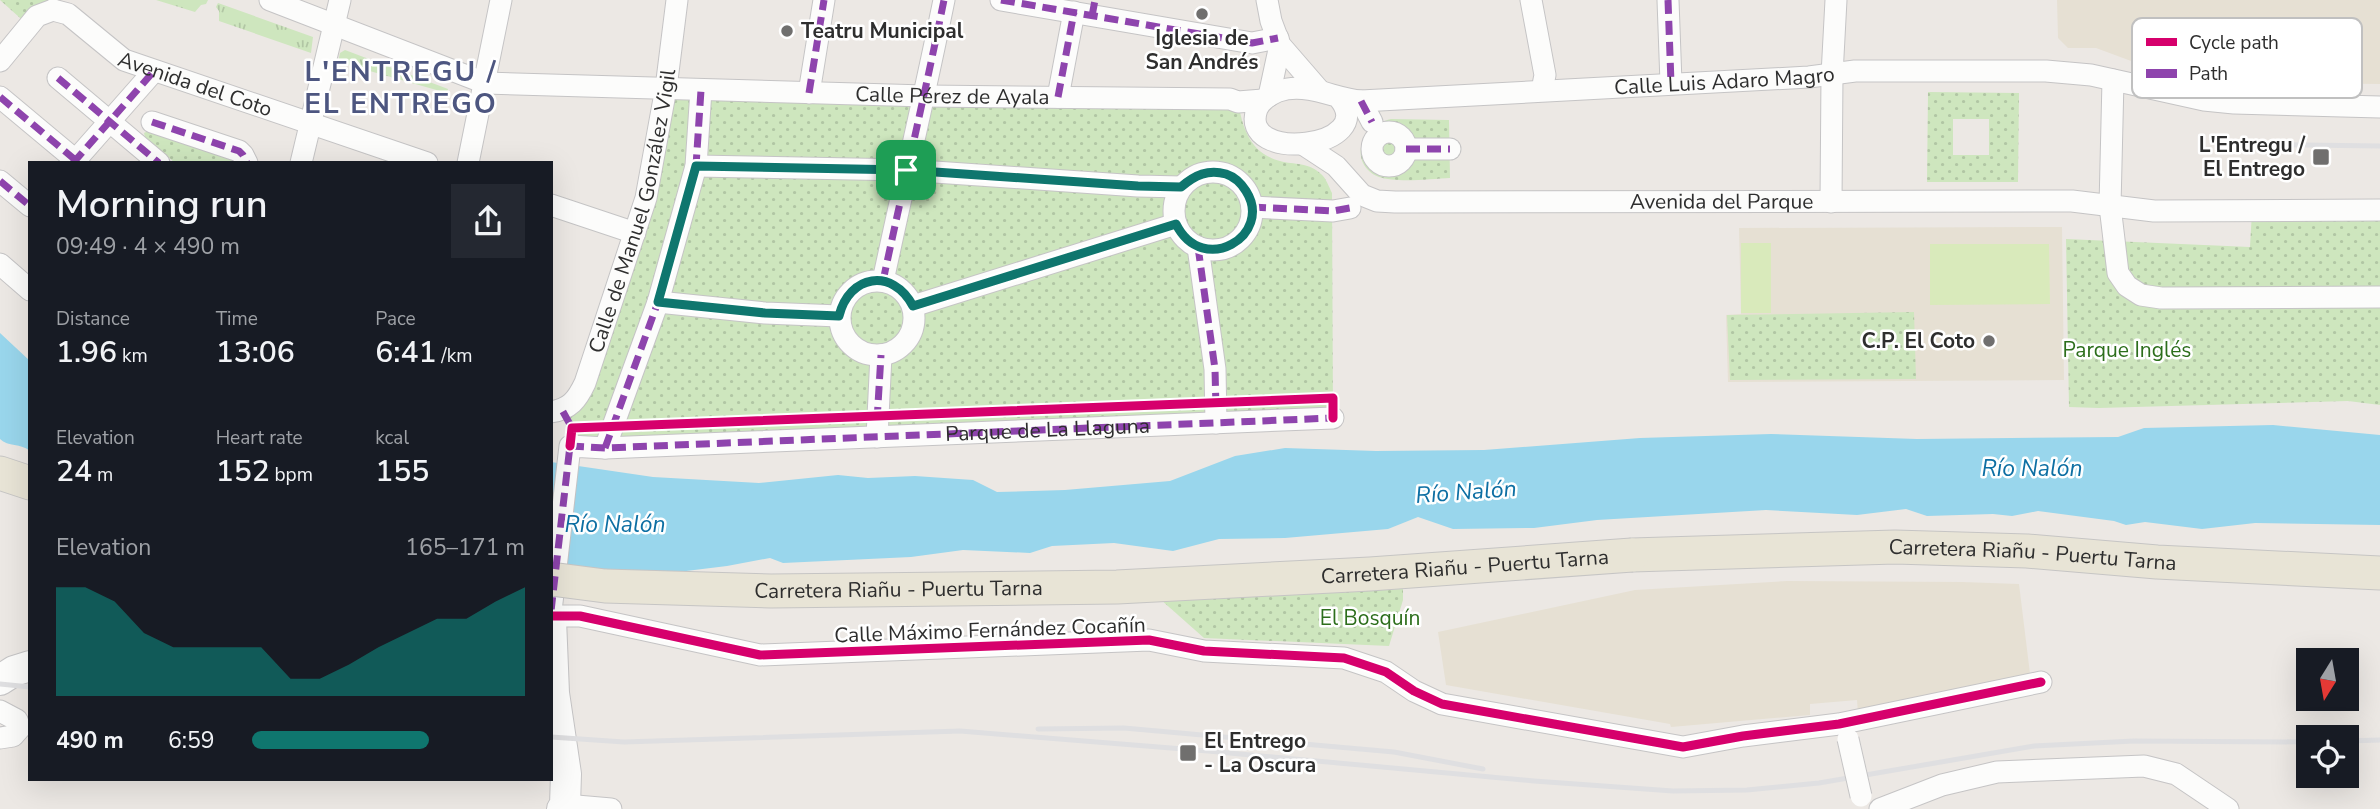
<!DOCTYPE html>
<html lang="en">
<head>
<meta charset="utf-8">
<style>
  body { margin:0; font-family:"Nunito Sans",sans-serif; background:#242831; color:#f1f3f6; height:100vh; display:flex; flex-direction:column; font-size:26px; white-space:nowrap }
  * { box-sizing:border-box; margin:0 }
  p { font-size:23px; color:#9ea1a6 }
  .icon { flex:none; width:38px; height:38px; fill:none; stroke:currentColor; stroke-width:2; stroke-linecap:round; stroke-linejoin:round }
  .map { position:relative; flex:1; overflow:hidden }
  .sheet { position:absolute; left:28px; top:161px; width:525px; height:620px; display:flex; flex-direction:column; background:#171b24; border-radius:0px; box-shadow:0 7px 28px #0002 }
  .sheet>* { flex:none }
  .needle { width:46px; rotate:191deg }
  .controls { position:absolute; left:2296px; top:648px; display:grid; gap:14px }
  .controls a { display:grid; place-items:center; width:63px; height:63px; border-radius:0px; background:#171b24; box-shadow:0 7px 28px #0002; font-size:35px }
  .pin { position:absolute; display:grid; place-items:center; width:60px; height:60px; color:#fff; margin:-30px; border-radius:14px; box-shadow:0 4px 10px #0006 }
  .round { display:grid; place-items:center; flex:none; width:74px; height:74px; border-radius:0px; background:#242831 }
  .overview { display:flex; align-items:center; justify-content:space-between; height:119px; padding:0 28px }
  h1 { font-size:38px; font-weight:600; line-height:52px }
  .metrics { display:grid; grid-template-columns:repeat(3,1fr); gap:10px; height:119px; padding:7px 28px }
  .metrics div { display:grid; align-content:center }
  .metrics b { font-size:30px; font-weight:600 }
  .metrics small { font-size:19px; font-weight:400 }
  .metrics p { font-size:19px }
  .chart { height:196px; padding:14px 28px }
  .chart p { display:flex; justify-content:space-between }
  .chart svg { width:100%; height:126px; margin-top:7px; fill:#0f766e; opacity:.7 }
  ul { padding:0 28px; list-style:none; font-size:23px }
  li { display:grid; grid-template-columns:112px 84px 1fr; align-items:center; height:52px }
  li i { height:18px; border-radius:9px; background:#0f766e }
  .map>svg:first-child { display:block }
</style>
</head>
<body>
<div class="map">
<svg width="2380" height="809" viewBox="0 0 2380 809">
  <defs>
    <pattern id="grass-tufts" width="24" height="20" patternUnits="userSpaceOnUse" patternTransform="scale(1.75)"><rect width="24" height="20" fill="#cee6be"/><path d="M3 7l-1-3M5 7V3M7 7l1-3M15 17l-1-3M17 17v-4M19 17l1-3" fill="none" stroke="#b1c6a4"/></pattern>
    <pattern id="park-dots" width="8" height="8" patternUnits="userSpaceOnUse" patternTransform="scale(1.75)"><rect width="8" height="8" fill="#cee6be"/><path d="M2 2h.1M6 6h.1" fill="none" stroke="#b1c6a4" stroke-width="1.8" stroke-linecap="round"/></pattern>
  </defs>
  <rect width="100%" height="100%" fill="#ece8e4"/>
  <!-- education -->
  <g fill="#e6e0d3">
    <polygon points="2057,0 2380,0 2380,84 2289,83 2188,75 2182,67 2150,68 2096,48 2068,48 2058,38"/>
    <polygon points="2062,227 2064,380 1728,382 1726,315 1741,314 1739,228"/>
    <polygon points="1787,581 1962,582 2019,584 2031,682 1858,713 1857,700 1810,704 1810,715 1671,727 1670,724 1446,685 1438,632 1635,590"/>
  </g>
  <!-- grass -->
  <g fill="url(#grass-tufts)">
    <polygon points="156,0 208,0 206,4 201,5 195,12"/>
    <polygon points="218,3 313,37 311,53 219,21 219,11 216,7"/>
    <polygon points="345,50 448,89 447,93 338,62 340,53"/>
  </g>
  <!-- park -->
  <g fill="url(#park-dots)" fill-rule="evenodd">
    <polygon points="0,0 52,0 29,26"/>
    <path d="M666 88 1238 102C1243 129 1250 153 1280 161 1294 165 1309 162 1321 174 1326 178 1329 187 1332 193L1333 418 570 446 572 428 562 410 585 383Z"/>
    <path d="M1928 92 2019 93 2018 182H1927ZM1953 119H1989V155H1953Z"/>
    <path d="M1391 119 1449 120 1450 178C1431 179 1396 183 1379 177 1349 165 1358 126 1391 119Z"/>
    <polygon points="148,131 234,161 237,163 175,163 145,137 144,133"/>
    <polygon points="2380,210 2380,405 2348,401 2099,408 2069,407 2066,239 2250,247 2252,211"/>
    <polygon points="1914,312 1916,379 1730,380 1727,315"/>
    <polygon points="1403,589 1403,600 1389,646 1204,638 1160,599"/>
  </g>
  <!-- pitch -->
  <g fill="#d9eabb">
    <rect x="1741" y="243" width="30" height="70"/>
    <polygon points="1930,244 2049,244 2050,304 1930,305"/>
  </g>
  <!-- water -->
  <g fill="#99d6ec">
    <path d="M0 333 30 361V451C21 443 8 447 0 439Z"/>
    <polygon points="2273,425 2380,435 2380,525 2255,523 2202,529 2145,522 2126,525 2114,521 2038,511 2012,516 1993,514 1927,516 1906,509 1857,515 1766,510 1597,520 1534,528 1453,529 1418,517 1388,529 1285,538 1219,539 1173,551 1114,543 1052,546 1030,553 963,550 911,557 783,563 770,558 727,566 637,577 551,572 551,462 653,477 759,483 838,475 868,478 915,476 973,480 997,492 1065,490 1170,481 1235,456 1285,448 1376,451 1484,450 1640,438 1771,434 1917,439 2118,437 2144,428"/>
  </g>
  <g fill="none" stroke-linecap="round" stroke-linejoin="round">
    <defs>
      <g id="street">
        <path id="s1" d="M270 0 485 83 925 96 1230 99 1238 102 1263 100"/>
        <polyline points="1001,0 1252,43 1278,38"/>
        <polyline points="1267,0 1271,21 1280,45 1319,90"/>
        <polyline points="1531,0 1545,75 1542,90"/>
        <polyline points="1668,0 1671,83"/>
        <path id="s2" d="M53 10 68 14 124 60 427 163"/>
        <polyline points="0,61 37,16 53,10"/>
        <polyline points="58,78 159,163"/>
        <polyline points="2113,80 2110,206 2118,273 2127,286 2141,295 2161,298 2380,297"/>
        <polyline points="809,93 824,0"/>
        <polyline points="1269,96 1280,45"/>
        <polyline points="0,97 79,163"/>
        <polyline points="1058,97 1074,12"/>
        <path id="s3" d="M1339 98C1381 148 1237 165 1257 109 1262 98 1275 91 1287 89 1313 85 1336 99 1361 101L1809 77 1855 71H2046L2091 75 2204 100 2234 103 2380 107"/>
        <polyline points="1361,101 1372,122"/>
        <polyline points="152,122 239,151 243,155 247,163"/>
        <circle cx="1389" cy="149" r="17"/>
        <path id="s4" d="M1304 145 1336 166 1362 195 1377 201 1395 202 2072 201 2154 211 2380 210"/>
        <polyline points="1406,149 1450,149"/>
        <polyline points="73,163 154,71"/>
        <polyline points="301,163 340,0"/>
        <polyline points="468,163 501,0"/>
        <polyline points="696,166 906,170 1138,186 1181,187"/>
        <circle cx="1213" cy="211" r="39"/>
        <polyline points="0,181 30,206"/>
        <polyline points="1831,202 1832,75 1836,0"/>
        <polyline points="551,205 635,233"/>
        <polyline points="1252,207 1333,211 1350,208"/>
        <polyline points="1198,247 1215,369 1216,423"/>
        <polyline points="0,264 30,290"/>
        <circle cx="877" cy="318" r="37"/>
        <path d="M883 281C903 187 925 94 944 0"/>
        <polyline points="658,302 765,313 839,316"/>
        <polyline points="913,306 1176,224"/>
        <path id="s5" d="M551 412C570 409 577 400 585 383L646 198 666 88 677 0"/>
        <polyline points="877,437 881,355"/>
        <polyline points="605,448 658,302 696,166 701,90"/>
        <polyline points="551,611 570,446 605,448 1333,418"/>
        <polyline points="551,616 580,616 760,655 1149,640 1204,651 1344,658 1386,672 1414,691 1442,704 1683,747 1743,736 1839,724 2041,682"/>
        <polyline points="0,711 17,720 20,728 13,736 0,738"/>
        <polyline points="565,805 611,809"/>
        <polyline points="1880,809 1942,785 1997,772 2144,766 2176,774 2228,809"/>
      </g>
      <g id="secondary">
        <polyline points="551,619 554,693 566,774 565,805 562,809"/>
        <polyline points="0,680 14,671 30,666"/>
      </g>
      <g id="primary">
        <polyline points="0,473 30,483"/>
        <path id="s6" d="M1632 555 1895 547 2027 551 2157 562 2380 573"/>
      </g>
    </defs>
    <!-- street casing -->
    <use href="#street" stroke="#c5c4c5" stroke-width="23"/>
    <!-- secondary casing -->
    <use href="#secondary" stroke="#c5c4c5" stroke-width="32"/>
    <!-- primary casing -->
    <use href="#primary" stroke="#c6c5c4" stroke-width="35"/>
    <!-- street -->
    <use href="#street" stroke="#fcfcfb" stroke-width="21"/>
    <!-- secondary -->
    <use href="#secondary" stroke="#fcfcfb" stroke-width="30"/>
    <!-- primary -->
    <use href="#primary" stroke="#e8e4d6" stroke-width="33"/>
    <!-- rail -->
    <g stroke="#dfdfe1" stroke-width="5">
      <polyline points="2238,144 2380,146"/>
      <polyline points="0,684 30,687"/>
      <polyline points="1038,729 1124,728 1394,752 1483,769"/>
      <polyline points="551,737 624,742 960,731 1208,751 1534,781 1673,791 1747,790 1819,783 2034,746 2134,741 2308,742"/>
      <polyline points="2347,741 2380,740"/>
    </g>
    <defs>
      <polyline id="street-bridge" points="1848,739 1861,796"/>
      <g id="primary-bridge">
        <path id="s7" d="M551 579 605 586 771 591 1117 587 1370 574 1632 555"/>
      </g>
    </defs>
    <!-- street-bridge casing -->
    <use href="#street-bridge" stroke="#c5c4c5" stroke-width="23" stroke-linecap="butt"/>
    <!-- primary-bridge casing -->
    <use href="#primary-bridge" stroke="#c6c5c4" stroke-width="35" stroke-linecap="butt"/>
    <!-- street-bridge -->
    <use href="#street-bridge" stroke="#fcfcfb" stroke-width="21"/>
    <!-- primary-bridge -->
    <use href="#primary-bridge" stroke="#e8e4d6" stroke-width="33"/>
    <!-- quiet -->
    <g stroke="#8e44ad" stroke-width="7" stroke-dasharray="14 7" stroke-linecap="butt">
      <polyline points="1001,0 1252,43 1278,38"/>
      <polyline points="1668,0 1671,83"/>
      <polyline points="1092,16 1095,0"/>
      <polyline points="58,78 159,163"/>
      <polyline points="809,93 824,0"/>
      <polyline points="0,97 79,163"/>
      <polyline points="1058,97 1074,12"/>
      <polyline points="1361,101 1372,122"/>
      <polyline points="152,122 239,151 243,155 247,163"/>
      <polyline points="1406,149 1450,149"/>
      <polyline points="73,163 154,71"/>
      <polyline points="696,166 906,170 1138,186 1181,187"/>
      <polyline points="0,181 30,206"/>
      <polyline points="1252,207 1333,211 1350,208"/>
      <polyline points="1198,247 1215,369 1216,409"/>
      <path d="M883 281C903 187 925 94 944 0"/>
      <polyline points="658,302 765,313 839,316"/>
      <polyline points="913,306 1176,224"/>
      <polyline points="877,421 881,355"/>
      <path id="s8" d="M570 446 605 448 1333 418V412"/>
      <polyline points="605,448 658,302 696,166 701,90"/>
      <polyline points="551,611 572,428 562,410"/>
    </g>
    <defs>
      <g id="cycleway">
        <polyline points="570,446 572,428 1333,398 1333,418"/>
        <polyline points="551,616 580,616 760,655 1149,640 1204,651 1344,658 1386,672 1414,691 1442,704 1683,747 1743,736 1839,724 2041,682"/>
      </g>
    </defs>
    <!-- cycleway casing -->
    <use href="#cycleway" stroke="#fff" stroke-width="13"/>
    <!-- cycleway -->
    <use href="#cycleway" stroke="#d6006c" stroke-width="9"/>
  </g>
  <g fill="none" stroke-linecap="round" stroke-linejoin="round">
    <defs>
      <path id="route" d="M696 166 906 170 1138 186 1181 187C1195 175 1208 169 1226 174 1235 177 1241 183 1246 191 1274 235 1203 278 1176 224L913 306C892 267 849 275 839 316L765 313 658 302Z"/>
    </defs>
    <!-- route casing -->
    <use href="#route" stroke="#fff" stroke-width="14"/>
    <!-- route -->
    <use href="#route" stroke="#0f766e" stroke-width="9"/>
  </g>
  <!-- markers -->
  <g fill="#706f6e" stroke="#fff" stroke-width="2.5">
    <circle cx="1202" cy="14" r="7"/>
    <circle cx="787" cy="31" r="7"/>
    <rect x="2312" y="148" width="18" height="18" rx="3.5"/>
    <circle cx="1989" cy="341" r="7"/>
    <rect x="1179" y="744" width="18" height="18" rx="3.5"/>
  </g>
  <g text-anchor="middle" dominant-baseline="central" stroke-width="5" stroke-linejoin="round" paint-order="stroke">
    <!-- poi labels -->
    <g font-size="21" font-weight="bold" fill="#2e2e2e" stroke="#fff" text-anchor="start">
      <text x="801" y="31">Teatru Municipal</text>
      <text x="1202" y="38" text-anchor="middle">Iglesia de<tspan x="1202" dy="24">San Andrés</tspan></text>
      <text x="2305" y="145" text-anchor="end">L'Entregu /<tspan x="2305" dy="24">El Entrego</tspan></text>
      <text x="1975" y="341" text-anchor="end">C.P. El Coto</text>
      <text x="1204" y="741">El Entrego<tspan x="1204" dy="24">- La Oscura</tspan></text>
    </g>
    <!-- street labels -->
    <g font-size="21" fill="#2e2e2e" stroke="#fff">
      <text stroke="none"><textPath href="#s3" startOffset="623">Calle Luis Adaro Magro</textPath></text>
      <text stroke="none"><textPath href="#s2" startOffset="163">Avenida del Coto</textPath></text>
      <text stroke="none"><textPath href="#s1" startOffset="698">Calle Pérez de Ayala</textPath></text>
      <text stroke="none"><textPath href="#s4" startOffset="438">Avenida del Parque</textPath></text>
      <text stroke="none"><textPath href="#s5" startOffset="226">Calle de Manuel González Vigil</textPath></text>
      <text stroke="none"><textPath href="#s8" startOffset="478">Parque de La Llaguna</textPath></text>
      <text stroke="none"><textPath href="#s6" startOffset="401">Carretera Riañu - Puertu Tarna</textPath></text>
      <text stroke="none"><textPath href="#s7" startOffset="915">Carretera Riañu - Puertu Tarna</textPath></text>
      <text stroke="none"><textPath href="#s7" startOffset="348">Carretera Riañu - Puertu Tarna</textPath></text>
      <text transform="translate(990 630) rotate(-2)">Calle Máximo Fernández Cocañín</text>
    </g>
    <!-- park labels -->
    <g font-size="21" fill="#2c6e1b" stroke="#fff">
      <text x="2127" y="350">Parque Inglés</text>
      <text x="1370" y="618">El Bosquín</text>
    </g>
    <!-- water labels -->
    <g font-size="23" font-style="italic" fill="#0d6fa3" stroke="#fff">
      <text x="2032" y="468">Río Nalón</text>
      <text transform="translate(1466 492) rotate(-4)">Río Nalón</text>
      <text x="615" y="524">Río Nalón</text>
    </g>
    <!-- district labels -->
    <g font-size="28" font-weight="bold" letter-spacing="2" fill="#4d5680" stroke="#fff">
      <text x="401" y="72">L'ENTREGU /<tspan x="401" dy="32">EL ENTREGO</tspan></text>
    </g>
  </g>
  <!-- legend -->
  <rect x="2132" y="18" width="230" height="80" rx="10" fill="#fff" stroke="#c0c0c0" stroke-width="2"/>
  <rect x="2146" y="38" width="31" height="8" fill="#d6006c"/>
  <rect x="2146" y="69" width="31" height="9" fill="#8e44ad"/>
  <g font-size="19" fill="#2e2e2e">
    <text x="2189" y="49">Cycle path</text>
    <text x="2189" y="80">Path</text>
  </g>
</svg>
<div class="controls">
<a><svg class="needle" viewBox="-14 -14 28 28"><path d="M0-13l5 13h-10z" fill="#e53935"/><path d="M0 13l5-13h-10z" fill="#9ea1a6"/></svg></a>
<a><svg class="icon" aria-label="locate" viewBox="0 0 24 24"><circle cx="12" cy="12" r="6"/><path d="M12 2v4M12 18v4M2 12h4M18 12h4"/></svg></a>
</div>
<div class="pin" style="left:906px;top:170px;background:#1e9e55"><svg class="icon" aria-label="arrive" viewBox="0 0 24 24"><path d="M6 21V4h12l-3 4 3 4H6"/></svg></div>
<section class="sheet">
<div class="overview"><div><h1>Morning run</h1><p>09:49 · 4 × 490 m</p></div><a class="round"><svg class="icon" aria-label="share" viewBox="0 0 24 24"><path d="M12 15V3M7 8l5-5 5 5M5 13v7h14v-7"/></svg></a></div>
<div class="metrics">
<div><p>Distance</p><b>1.96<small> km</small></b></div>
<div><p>Time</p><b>13:06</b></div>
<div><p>Pace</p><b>6:41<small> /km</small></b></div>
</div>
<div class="metrics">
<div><p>Elevation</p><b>24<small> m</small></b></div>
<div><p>Heart rate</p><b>152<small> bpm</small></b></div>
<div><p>kcal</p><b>155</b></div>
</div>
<div class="chart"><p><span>Elevation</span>165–171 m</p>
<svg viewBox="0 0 160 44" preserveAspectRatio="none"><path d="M0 44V6L10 6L20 11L30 22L40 27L50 27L60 27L70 27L80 38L90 38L100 33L110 27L120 22L130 17L140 17L150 11L160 6V44z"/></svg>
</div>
<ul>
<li><b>490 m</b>6:59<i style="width:65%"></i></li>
</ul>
</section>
</div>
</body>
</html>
